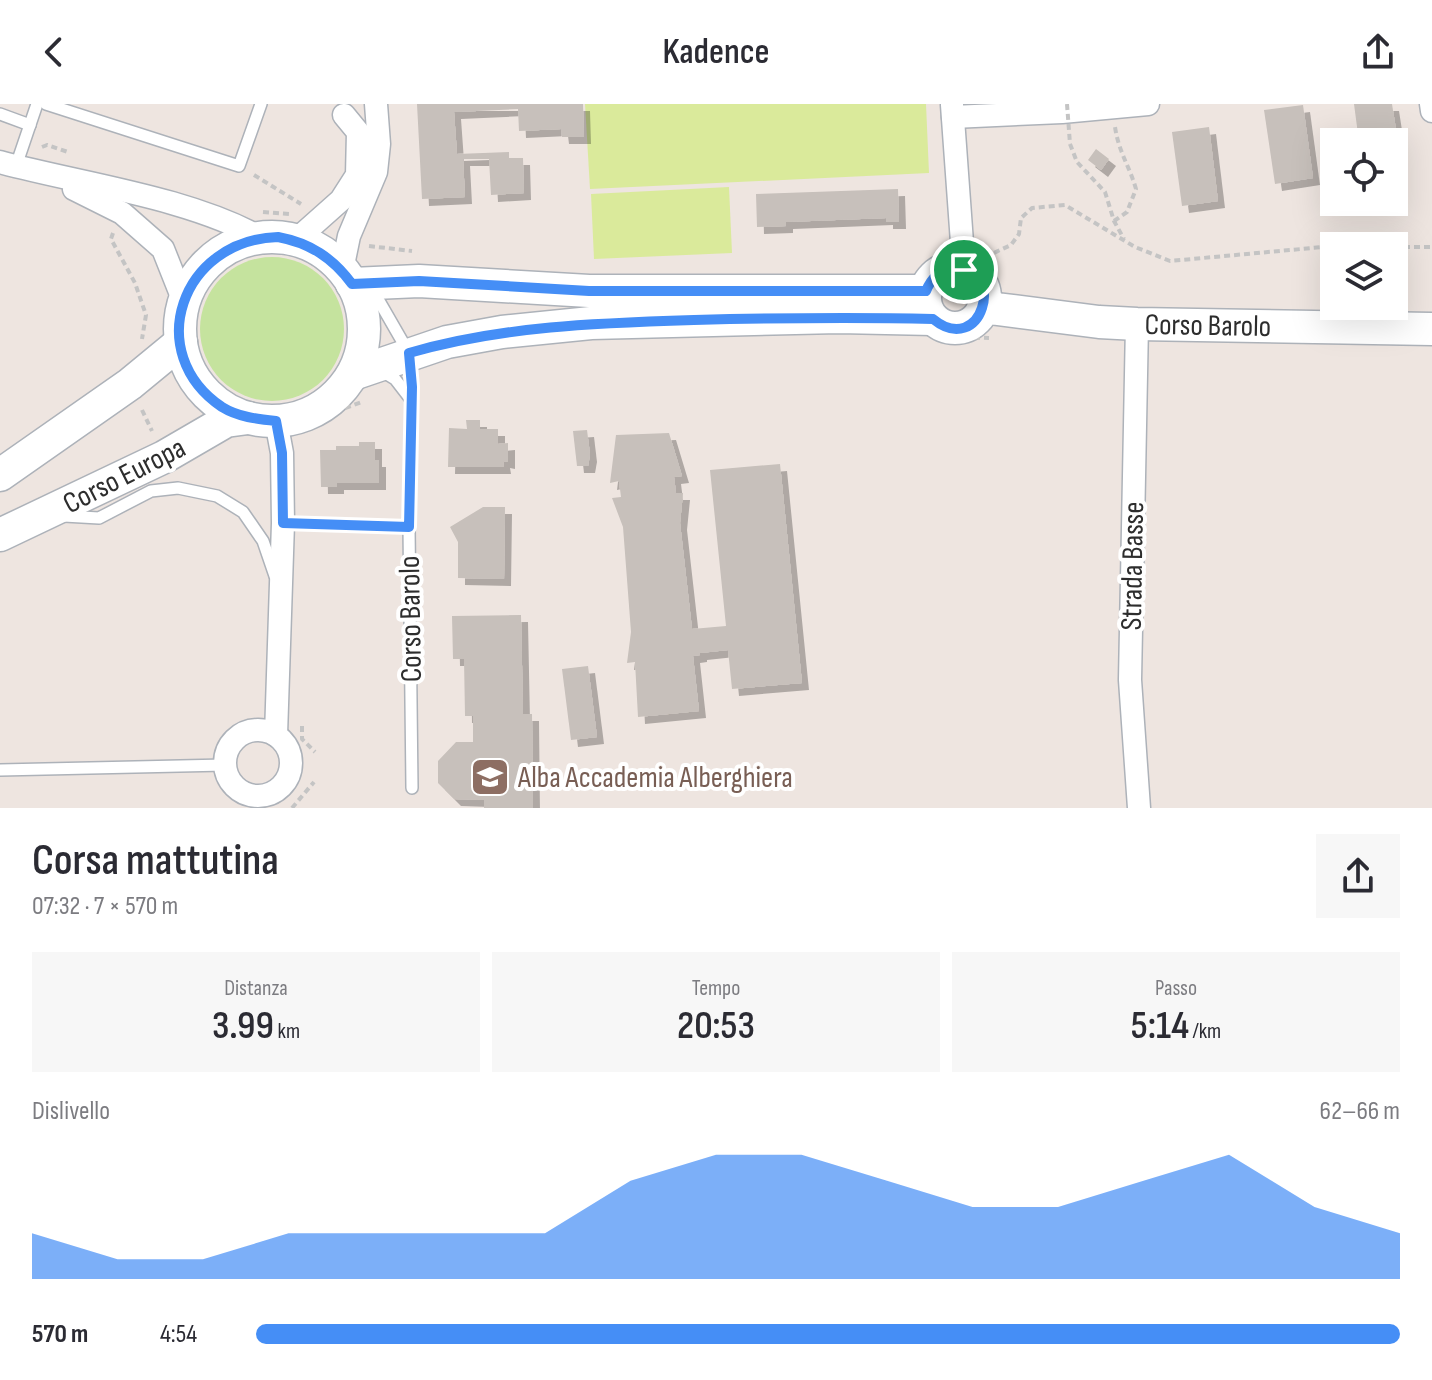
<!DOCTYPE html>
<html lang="it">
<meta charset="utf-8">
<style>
body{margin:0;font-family:"Sofia Sans Condensed",sans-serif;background:#f7f7f7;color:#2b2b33;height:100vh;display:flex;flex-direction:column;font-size:30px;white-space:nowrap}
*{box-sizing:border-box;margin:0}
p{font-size:26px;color:#7c7c81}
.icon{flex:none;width:44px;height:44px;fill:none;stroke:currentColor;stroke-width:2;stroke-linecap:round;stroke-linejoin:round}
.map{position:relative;height:704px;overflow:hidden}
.panel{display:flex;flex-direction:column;background:#fff;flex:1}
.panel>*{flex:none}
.fabs{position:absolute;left:1320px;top:24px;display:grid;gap:16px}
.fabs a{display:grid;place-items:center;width:88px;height:88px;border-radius:0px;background:#fff;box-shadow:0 8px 32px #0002;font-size:40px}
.pin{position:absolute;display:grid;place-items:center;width:68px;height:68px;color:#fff;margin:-34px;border:4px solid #fff;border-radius:50%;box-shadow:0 2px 8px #0007}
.round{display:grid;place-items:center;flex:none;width:84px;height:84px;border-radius:0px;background:#f7f7f7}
.summary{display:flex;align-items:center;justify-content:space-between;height:136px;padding:0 32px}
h1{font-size:44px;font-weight:600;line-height:60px}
.stats{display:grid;grid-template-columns:repeat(3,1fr);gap:12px;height:136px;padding:8px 32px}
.stats div{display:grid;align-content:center;border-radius:0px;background:#f7f7f7;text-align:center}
.stats b{font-size:40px;font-weight:600}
.stats small{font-size:22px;font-weight:400}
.stats p{font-size:22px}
.chart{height:224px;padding:16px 32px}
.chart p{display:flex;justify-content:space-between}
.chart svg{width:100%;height:144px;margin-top:8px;fill:#458ef6;opacity:.7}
ul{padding:0 32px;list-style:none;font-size:26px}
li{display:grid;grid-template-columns:128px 96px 1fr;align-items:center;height:60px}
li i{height:20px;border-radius:10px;background:#458ef6}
header{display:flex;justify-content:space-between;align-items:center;height:104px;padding:0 32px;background:#fff;font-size:36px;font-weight:600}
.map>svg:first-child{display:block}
.green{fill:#c5e39e}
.pitch{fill:#daea9b}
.building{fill:#c7c0bb;filter:url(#shadow)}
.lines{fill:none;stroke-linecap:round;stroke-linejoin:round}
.lane-casing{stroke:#adb2b9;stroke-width:14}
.street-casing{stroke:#adb2b9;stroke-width:25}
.secondary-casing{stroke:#adb2b9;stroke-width:35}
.path{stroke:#c4c4c4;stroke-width:4;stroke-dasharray:6 4;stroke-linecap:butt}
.lane{stroke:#fff;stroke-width:11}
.street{stroke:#fff;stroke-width:22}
.secondary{stroke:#fff;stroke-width:32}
.path-bridge{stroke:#c4c4c4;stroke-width:4;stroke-dasharray:6 4;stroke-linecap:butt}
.route-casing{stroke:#fff;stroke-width:16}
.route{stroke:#458ef6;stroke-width:10}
.labels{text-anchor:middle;stroke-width:8;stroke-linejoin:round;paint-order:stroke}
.street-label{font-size:30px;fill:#2d2d2d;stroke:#fff}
.education-label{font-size:30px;fill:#785e54;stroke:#fff;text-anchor:start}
</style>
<header><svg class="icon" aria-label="back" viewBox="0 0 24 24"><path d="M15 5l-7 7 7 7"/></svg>Kadence<svg class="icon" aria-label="share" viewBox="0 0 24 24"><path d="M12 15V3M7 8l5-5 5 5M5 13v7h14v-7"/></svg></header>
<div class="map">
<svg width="1432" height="704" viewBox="0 0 1432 704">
<defs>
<filter id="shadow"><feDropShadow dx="7" dy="7" stdDeviation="0" flood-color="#0004"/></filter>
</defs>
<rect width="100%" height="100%" fill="#eee5e0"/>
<circle class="green" cx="272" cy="225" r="72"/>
<g class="pitch">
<polygon points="585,0 926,0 929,69 590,85"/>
<polygon points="729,83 732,149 594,155 591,90"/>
</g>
<g class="building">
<polygon points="417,0 583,0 584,33 562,33 561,25 519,27 518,5 454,8 457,50 509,48 509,54 523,54 524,89 491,91 489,55 463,55 465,93 422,95"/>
<polygon points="1354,0 1392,0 1399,45 1394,46 1394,38 1359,38"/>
<polygon points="1303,1 1313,74 1275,80 1264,6"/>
<polygon points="1209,23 1218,97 1182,102 1172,28"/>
<polygon points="1096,45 1109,55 1101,66 1088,56"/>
<polygon points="898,85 899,118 886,118 886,114 786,118 786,122 757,123 756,90"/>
<polygon points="466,316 480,316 480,325 498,325 498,340 508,339 508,358 503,357 504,363 448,363 449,324 467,325"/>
<polygon points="587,326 590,351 588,362 577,362 573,327"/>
<polygon points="669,329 682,372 674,373 676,389 683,389 680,419 692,525 726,522 710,366 780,360 802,579 732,585 728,546 700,549 700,551 693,552 699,607 638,613 635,558 627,559 631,528 623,423 612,394 621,393 619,377 610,379 616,331"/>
<polygon points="359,338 375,338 375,356 379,356 379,379 337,379 337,383 321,383 320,346 336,346 336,342 359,342"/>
<polygon points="483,403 505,403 504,475 458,474 458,438 450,423"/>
<polygon points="521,511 523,610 532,610 533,704 484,704 484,696 454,695 438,679 438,657 456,638 473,638 473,612 465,612 464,555 453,555 452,512"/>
<polygon points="588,562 597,633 571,636 562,565"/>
</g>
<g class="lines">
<g class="lane-casing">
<g id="lane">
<polyline points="46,0 239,62 261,0"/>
<polyline points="0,10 30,21"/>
<polyline points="16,62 37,0"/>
<polyline points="371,183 409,249 412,283 409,423 412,684"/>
<polyline points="382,267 395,275 412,297"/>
<polyline points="64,412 99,414 151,387 178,384 217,392 243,408 263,437 275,472"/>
<polyline points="283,419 409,423"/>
<polyline points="0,666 225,661"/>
</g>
</g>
<g class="street-casing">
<g id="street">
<polyline points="1431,0 1432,7"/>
<polyline points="952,1 964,166"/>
<polyline points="953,13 1062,8 1148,0"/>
<path d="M 0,58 C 82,80 187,93 261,134"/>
<polyline points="74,85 122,109 163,145 184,198"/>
<polyline points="296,136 341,96 357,71 358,28 344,11"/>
<polyline points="342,166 349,132 376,68 379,40 376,0"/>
<polyline points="1137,220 1130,576 1139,704"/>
<polyline points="276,317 282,349 283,419 276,631"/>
<circle cx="258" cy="659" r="33"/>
</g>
</g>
<g class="secondary-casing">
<g id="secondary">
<circle cx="272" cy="225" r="92"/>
<circle cx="955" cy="194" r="30"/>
<polyline points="352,180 419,177 589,187 926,187"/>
<polyline points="985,201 997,205 1099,218 1137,220 1432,225"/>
<polyline points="353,270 447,238 502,228 591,219 839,213 933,215"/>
<polyline points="0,371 130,280 181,238"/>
<polyline points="0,431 164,353 226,317 248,314"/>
</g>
</g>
<g class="path">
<polyline points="1070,40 1077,58 1105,88 1114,117 1124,135"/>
<polyline points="42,43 47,41 68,48"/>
<polyline points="254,71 301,100"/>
<polyline points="263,108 290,110"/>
<path d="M 1114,117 L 1127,108 L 1136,85 C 1129,61 1119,49 1115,23"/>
<polyline points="113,129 111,135 135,179 146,211 142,235"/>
<polyline points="369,142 412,147"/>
<polyline points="1394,143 1432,143"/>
<polyline points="985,153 1011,141 1019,130 1021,114 1032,104 1065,101 1135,143 1170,157 1334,142"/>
<polyline points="954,233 989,234"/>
<polyline points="142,306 152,327"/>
<polyline points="298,321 362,298"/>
<polyline points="302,622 302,635 315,648"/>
<polyline points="292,704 314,678"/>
</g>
<use href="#lane" class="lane"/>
<use href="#street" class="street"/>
<use href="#secondary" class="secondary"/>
<polyline class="path-bridge" points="1067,0 1070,40"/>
</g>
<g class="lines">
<g class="route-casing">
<path id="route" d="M 278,133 C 310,139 333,154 352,180 L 419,177 L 589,187 L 926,187 C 931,175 939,166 953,165 C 1008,162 982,255 933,215 C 853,213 774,214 694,216 C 598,219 502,222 409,249 L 412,283 L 409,423 L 283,419 L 282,349 L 276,317 C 257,315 238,313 222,303 C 142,249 181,136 278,133 Z"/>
</g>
<use href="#route" class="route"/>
</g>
<defs>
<g id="school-square" transform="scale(2)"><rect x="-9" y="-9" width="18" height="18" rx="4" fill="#8d6e63" stroke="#fff"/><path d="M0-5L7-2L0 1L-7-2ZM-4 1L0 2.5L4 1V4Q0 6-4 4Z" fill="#fff"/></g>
</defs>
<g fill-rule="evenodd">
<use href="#school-square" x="490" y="673"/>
</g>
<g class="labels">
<g class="street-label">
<text transform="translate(1208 221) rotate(1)" y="10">Corso Barolo</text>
<text transform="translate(124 371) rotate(-27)" y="10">Corso Europa</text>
<text transform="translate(1132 462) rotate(-89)" y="10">Strada Basse</text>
<text transform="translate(410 515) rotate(-91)" y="10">Corso Barolo</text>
</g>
<g class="education-label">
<text x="518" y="683">Alba Accademia Alberghiera</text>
</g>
</g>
</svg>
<div class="fabs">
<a><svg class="icon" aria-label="locate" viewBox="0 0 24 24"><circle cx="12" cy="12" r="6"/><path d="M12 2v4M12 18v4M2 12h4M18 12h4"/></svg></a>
<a><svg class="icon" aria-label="layers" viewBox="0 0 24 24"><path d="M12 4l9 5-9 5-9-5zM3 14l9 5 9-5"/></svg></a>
</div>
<div class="pin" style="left:964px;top:166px;background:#1e9e55"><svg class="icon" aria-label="arrive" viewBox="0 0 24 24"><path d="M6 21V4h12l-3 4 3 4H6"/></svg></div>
</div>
<section class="panel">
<div class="summary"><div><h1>Corsa mattutina</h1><p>07:32 · 7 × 570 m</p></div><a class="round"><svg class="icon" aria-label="share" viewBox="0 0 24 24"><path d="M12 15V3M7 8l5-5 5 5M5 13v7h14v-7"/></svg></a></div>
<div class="stats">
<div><p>Distanza</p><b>3.99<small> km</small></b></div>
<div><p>Tempo</p><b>20:53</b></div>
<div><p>Passo</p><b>5:14<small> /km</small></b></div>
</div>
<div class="chart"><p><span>Dislivello</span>62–66 m</p>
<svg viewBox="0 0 160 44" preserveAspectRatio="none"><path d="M0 44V30L10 38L20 38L30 30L40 30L50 30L60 30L70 14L80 6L90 6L100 14L110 22L120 22L130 14L140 6L150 22L160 30V44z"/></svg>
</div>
<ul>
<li><b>570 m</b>4:54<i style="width:100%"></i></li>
</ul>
</section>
